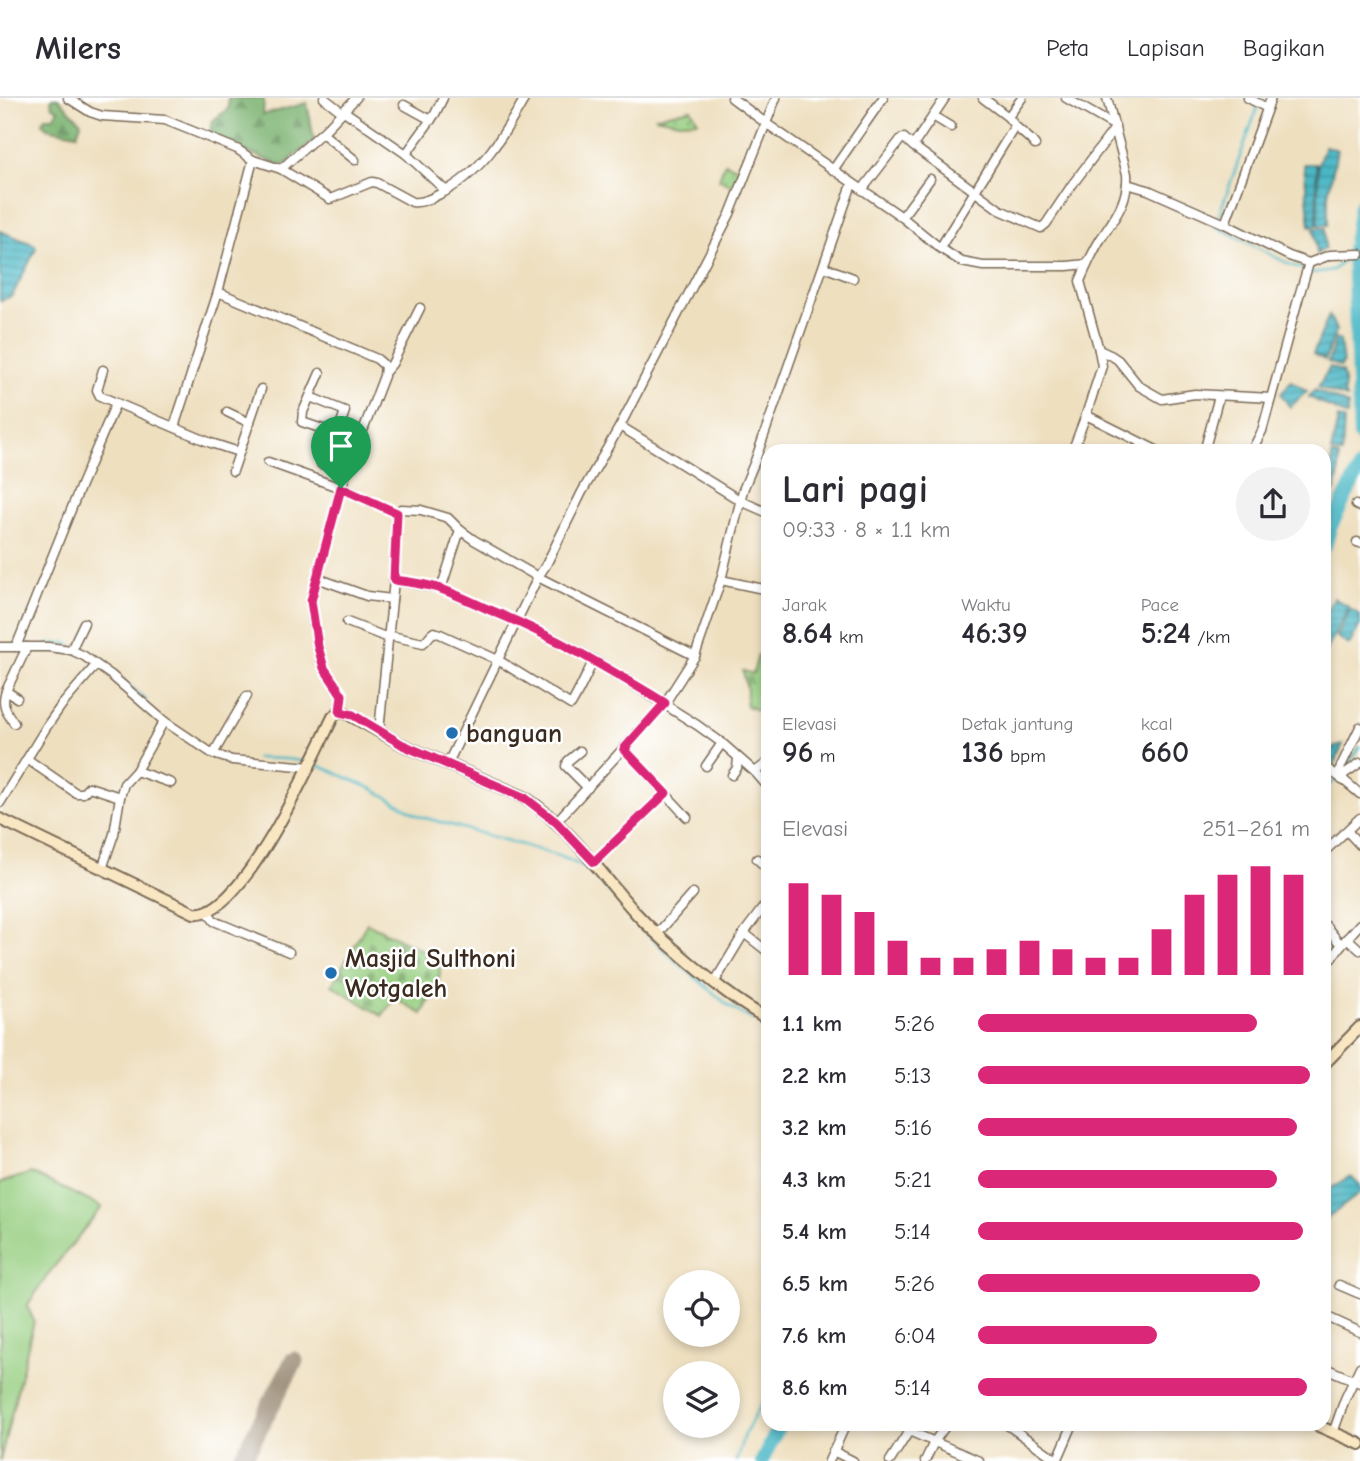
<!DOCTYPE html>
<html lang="id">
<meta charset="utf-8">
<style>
body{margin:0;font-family:"Comic Neue",sans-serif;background:#f2f2f3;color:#2b2b33;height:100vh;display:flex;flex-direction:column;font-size:26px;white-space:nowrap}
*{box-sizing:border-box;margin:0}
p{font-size:23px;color:#7c7c81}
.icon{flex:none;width:38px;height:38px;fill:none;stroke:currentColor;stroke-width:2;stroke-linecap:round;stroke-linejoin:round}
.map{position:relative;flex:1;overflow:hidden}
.details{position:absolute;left:761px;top:346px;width:570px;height:987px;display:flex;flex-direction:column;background:#fff;border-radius:21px;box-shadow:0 4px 10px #0003}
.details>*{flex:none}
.buttons{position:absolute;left:663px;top:1172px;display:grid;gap:14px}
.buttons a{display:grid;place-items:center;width:77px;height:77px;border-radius:50%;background:#fff;box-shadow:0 4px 10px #0003;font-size:35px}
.pin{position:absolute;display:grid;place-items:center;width:60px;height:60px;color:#fff;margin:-72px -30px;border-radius:50% 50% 50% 0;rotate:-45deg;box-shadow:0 0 7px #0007}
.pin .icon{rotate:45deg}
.round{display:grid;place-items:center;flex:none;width:74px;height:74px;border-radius:37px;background:#f2f2f3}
.headline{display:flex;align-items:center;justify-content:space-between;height:119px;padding:0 21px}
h1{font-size:38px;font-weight:700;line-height:52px}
.metrics{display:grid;grid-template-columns:repeat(3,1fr);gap:10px;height:119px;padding:7px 21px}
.metrics div{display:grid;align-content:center}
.metrics b{font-size:30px;font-weight:700}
.metrics small{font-size:19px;font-weight:400}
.metrics p{font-size:19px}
.chart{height:196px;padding:14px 21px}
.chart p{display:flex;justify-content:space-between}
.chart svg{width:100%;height:126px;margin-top:7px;stroke:#db2777;stroke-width:6}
ul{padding:0 21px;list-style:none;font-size:23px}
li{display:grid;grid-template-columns:112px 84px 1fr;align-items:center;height:52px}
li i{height:18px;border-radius:9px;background:#db2777}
header{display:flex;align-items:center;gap:42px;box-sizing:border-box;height:98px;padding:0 35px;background:#fff;border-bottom:2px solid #e1e1e2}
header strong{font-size:33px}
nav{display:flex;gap:38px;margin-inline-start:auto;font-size:24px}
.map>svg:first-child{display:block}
.grass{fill:#98cf82;stroke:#6a7c50;stroke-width:2}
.forest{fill:url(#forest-firs);stroke:#5a6e47;stroke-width:2}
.cemetery{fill:url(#cemetery-stones);stroke:#6a7c50;stroke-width:2}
.park{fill:url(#park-dots);stroke:#6a7c50;stroke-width:2}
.water{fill:url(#water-rules);stroke:#437172;stroke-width:2}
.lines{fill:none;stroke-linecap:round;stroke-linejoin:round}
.stream{stroke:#4bb8c6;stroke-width:2.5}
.river{stroke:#4bb8c6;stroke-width:14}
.taxiway{stroke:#94846e;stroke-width:19}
.street-casing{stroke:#7a6956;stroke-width:11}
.secondary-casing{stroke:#7a6956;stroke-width:14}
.street{stroke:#fff;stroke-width:8}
.secondary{stroke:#f9e7c3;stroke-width:10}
.route-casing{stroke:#fff;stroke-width:14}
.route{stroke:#db2777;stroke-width:9}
.poi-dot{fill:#1f6fb2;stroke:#fff;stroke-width:2.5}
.labels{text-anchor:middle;stroke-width:5;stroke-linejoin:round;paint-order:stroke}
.poi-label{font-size:26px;font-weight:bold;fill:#3b2a1e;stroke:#fff;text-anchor:start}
</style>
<header>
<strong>Milers</strong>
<nav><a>Peta</a><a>Lapisan</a><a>Bagikan</a></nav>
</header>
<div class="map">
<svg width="1360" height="1363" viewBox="0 0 1360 1363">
<defs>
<pattern id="forest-firs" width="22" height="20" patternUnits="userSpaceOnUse" patternTransform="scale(1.75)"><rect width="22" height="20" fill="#7ab270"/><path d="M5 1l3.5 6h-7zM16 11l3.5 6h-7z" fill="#65915b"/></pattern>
<pattern id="cemetery-stones" width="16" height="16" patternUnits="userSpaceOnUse" patternTransform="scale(1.75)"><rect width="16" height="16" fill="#98cf82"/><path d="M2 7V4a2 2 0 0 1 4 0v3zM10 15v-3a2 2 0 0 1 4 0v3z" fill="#7da86a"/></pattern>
<pattern id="park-dots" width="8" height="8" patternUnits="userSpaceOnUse" patternTransform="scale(1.75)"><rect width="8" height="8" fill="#98cf82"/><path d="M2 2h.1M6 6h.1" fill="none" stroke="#7da86a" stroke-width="1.8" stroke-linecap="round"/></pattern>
<pattern id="water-rules" width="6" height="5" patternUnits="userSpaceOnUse" patternTransform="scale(1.75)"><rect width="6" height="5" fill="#4bb8c6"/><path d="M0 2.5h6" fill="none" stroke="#4096a0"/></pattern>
</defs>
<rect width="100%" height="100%" fill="#fff"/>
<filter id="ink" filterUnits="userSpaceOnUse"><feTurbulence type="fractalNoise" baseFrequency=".0143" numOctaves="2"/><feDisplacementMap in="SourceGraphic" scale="14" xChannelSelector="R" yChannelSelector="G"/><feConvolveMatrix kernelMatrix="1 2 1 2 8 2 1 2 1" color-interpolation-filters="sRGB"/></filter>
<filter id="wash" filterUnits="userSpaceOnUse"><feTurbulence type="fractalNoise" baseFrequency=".00686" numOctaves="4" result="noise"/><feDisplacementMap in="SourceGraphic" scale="28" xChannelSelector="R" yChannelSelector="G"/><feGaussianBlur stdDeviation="1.57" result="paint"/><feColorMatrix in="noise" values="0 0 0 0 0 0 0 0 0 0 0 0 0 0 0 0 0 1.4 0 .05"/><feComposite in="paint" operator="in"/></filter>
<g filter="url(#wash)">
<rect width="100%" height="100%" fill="#eedfbf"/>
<polygon class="grass" points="31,1075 102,1109 49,1175 27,1208 34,1223 0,1363 0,1085"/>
<g class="forest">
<path d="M 52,0 L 59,0 C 65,10 75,15 81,25 L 77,36 L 47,30 L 42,25 L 45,19 L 54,19 L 58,12 L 52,8 L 51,3 Z"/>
<polygon points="228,0 264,0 263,17 307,5 314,42 283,68 211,40 211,24 228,11"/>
</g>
<g class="cemetery">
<polygon points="758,557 768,560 768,616 746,608 747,593 743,573 753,576"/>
<path d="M 367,825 L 436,859 C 448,876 430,900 422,916 L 395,900 L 382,918 L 332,887 Z"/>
</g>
<g class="park">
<polygon points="691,11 698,23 679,24 655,19"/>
<polygon points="725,65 745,74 740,86 730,87 719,81"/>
</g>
<g class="water">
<polygon points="1325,48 1337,52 1328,96 1328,127 1318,127 1318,66"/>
<polygon points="1304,66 1316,66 1317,127 1310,128"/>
<polygon points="1314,130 1325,130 1325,150 1317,156"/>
<polygon points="0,133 35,147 36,151 12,198 0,203"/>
<polygon points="1329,217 1336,232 1325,262 1313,256"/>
<polygon points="1336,240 1340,243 1343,265 1341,269 1328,264"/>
<polygon points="1330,269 1342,274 1345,286 1344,294 1346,300 1318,289"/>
<polygon points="1291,283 1307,293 1290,309 1281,296"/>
<polygon points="1315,292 1348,307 1347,318 1309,299"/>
<polygon points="1338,320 1344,322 1342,356 1331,354"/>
<polygon points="1332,357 1339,359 1339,375 1335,393 1331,393"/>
<polygon points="1334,500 1349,509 1325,555 1325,515"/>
<polygon points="1350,511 1360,517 1360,527 1349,547 1337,539"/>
<polygon points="1343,646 1333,670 1325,663 1325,653"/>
<polygon points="1351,1078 1360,1087 1360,1095 1325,1122 1325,1094"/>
</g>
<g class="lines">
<g class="stream">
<polyline points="1261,0 1215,128 1291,167 1313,175 1333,172 1346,159"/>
<polyline points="1350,154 1360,143"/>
<polyline points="48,546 65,545 72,548"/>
<polyline points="121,581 146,602"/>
<polyline points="256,660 286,661 309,664"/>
<polyline points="315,666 373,691 419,718 526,748 564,760 586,770 611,795 635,824 676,863 729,908 752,922"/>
<polyline points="1345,672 1360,649"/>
<polyline points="1325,690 1339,680"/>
<polyline points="736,1363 744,1337 768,1293"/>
</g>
<g class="river">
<polyline points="1360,108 1353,151 1360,338"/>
<polyline points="1325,448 1330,430 1360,370"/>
<polyline points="762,1363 780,1326"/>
</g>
<polyline class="taxiway" points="241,1363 294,1263"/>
</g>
</g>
<g filter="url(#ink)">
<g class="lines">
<g class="street-casing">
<g id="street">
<path d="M 68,0 L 90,14 L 102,18 L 165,22 L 237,51 L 253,62 L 281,71 L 330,101 L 372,84 L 377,85 L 412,104 C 422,105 430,101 438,97 C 481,76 502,40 525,0"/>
<polyline points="324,0 342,14"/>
<polyline points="732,0 767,26 902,119 940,150 962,164 983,168 1067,168 1087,166"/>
<polyline points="983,0 1008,19 1015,28 1031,42 1035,47"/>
<polyline points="1066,0 1115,28"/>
<polyline points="1248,0 1267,10"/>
<polyline points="404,7 431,22"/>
<polyline points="344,13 406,56 446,93"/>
<polyline points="933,18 951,29"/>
<polyline points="1008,19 1022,0"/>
<polyline points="322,35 355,62"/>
<polyline points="913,48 1000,112 1041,130 1046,126 1072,87 1115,30"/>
<polyline points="406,56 435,16 443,0"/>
<polyline points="281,71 325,32 356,0"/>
<polyline points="833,72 883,0"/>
<polyline points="1127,86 1148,92 1225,126 1289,158 1309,165 1330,157 1360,156"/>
<polyline points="862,92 901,41 904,40 913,48 945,0"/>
<polyline points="902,119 930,81"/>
<polyline points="1225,126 1271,0"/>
<polyline points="940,150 1015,28"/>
<polyline points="824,169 853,180"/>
<polyline points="218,194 377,261 385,268 384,278 341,390 311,503 313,522 321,561 324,570 342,597 340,614"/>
<polyline points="1099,252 1112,258 1118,262 1139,288 1162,301 1195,296 1271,300"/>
<polyline points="103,272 97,292 100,298 211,345 239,354"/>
<polyline points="386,273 392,266 420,210"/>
<polyline points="320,275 303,314 302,324 358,343"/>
<polyline points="310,299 345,313 337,337"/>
<polyline points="227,314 250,325"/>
<polyline points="1086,317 1160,354"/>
<polyline points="620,328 741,403 768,415"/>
<polyline points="174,329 218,194 253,62"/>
<path d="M 1072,354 L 1086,317 L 1102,268 L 1099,252 L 1080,183 C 1086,169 1092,155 1100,142 C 1114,121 1129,103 1127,76 L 1107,0"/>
<polyline points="1204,354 1219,298"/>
<polyline points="1251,354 1262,333 1299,198 1309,165"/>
<polyline points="268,364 341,390 397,415 394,482 379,633"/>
<polyline points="321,366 333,335"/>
<polyline points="233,373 261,291"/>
<polyline points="1356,407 1360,409"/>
<polyline points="397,415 401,411 421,412 448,420 460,432 474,442 538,479 695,558"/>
<polyline points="1357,444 1360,445"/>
<polyline points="317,480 367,498 392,501"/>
<polyline points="394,482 441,491 551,539 594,562 697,627 722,645 755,674 768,689"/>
<polyline points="721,482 768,492"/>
<polyline points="441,491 460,432"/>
<polyline points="347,524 388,540"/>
<path d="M 387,537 L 423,545 C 428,542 429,537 434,534 L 440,536 L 498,562 L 571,607 C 580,592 586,577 594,562"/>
<polyline points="0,549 48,549 71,552 84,558 111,577 164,623 213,656 232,662 310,669"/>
<polyline points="16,549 81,387 116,305"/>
<polyline points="71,552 84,525"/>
<path d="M 6,593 C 1,607 6,614 14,625"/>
<polyline points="17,600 6,593 27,549"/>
<polyline points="624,651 687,719"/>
<polyline points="580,653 568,663 566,668 588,690"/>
<polyline points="213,656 247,598"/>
<polyline points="27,661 76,695 83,695 89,689 120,699"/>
<polyline points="448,665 538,479 546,467 582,394 620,328 730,116 776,0"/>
<polyline points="706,668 722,645"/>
<path d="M 1325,670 C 1338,676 1348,686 1360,696"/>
<polyline points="136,673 171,685"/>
<polyline points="755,674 768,664"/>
<polyline points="1339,676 1341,668 1360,629"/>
<polyline points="732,677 737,670 738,660"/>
<polyline points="1342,682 1344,676 1360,665"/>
<polyline points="0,705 47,628 61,608 96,567"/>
<polyline points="556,724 665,605 695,558 721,482 743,392 755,363 852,86"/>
<polyline points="1347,733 1360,747"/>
<polyline points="1325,753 1360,720"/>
<polyline points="757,761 768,771"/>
<polyline points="594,764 666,695"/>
<polyline points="102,771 114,736 120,699 124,686 136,673 164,623"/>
<polyline points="208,814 214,823 289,854"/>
<polyline points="1325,827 1341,847 1360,826"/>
<polyline points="744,835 768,854"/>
<polyline points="657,836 693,795"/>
<polyline points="1347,840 1360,852"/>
<polyline points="1331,861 1341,847"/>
<polyline points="714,885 744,835 768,803"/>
<polyline points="1339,1187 1360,1196"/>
<polyline points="1325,1218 1360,1234"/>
<polyline points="1325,1270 1360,1285"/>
<polyline points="900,1326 909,1333 979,1363"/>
<polyline points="1006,1326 1057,1362"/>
<polyline points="1333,1335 1345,1301 1360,1269"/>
<polyline points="833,1353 853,1363"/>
<polyline points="829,1363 846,1326"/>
<polyline points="890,1363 909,1333"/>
<polyline points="925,1363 934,1344 947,1326"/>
<polyline points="1057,1363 1073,1326"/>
</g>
</g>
<g class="secondary-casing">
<g id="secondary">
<path d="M 0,721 L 194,815 C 242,822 314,657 333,619 L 337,615 L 344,614 L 403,647 L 524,699 C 569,728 600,775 635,814 C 649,830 666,844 682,858 C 710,882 737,904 768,921"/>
<polyline points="1325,965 1360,929"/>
<polyline points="1314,1326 1360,1346"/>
</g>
</g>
<use href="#street" class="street"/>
<use href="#secondary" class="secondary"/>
</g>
</g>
<g class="lines" filter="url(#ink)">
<g class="route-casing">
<path id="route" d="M 341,390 L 397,415 L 394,482 C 410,484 426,486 441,491 C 458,497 474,505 490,512 C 554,538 607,570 665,605 L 624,651 L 666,695 L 594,764 L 556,724 L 525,700 L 403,647 L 353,617 L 340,614 L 342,597 L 324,570 L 318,549 L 311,503 Z"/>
</g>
<use href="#route" class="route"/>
</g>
<g class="poi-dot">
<circle cx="452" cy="635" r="7"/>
<circle cx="331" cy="875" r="7"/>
</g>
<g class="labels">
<g class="poi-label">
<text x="466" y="644">banguan</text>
<text x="345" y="869">Masjid Sulthoni<tspan x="345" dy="30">Wotgaleh</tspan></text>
</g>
</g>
</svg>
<div class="buttons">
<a><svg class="icon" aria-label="locate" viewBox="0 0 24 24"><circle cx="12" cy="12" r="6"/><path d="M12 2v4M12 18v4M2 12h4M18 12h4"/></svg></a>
<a><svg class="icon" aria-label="layers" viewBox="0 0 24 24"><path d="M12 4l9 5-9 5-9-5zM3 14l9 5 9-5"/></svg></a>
</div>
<div class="pin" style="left:341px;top:390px;background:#1e9e55"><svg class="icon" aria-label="arrive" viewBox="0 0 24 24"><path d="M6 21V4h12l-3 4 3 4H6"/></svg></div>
<section class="details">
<div class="headline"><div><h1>Lari pagi</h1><p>09:33 · 8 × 1.1 km</p></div><a class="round"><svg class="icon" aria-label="share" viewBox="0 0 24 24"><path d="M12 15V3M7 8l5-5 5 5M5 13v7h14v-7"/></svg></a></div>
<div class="metrics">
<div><p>Jarak</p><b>8.64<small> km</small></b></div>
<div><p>Waktu</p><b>46:39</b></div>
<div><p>Pace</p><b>5:24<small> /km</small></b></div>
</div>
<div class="metrics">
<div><p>Elevasi</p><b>96<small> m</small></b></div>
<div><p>Detak jantung</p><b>136<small> bpm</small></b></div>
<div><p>kcal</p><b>660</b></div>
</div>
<div class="chart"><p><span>Elevasi</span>251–261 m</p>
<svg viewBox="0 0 160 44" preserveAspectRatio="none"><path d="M5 44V12M15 44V16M25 44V22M35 44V32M45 44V38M55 44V38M65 44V35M75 44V32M85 44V35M95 44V38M105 44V38M115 44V28M125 44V16M135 44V9M145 44V6M155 44V9"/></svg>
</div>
<ul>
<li><b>1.1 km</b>5:26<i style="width:84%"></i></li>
<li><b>2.2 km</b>5:13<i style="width:100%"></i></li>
<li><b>3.2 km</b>5:16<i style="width:96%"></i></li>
<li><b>4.3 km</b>5:21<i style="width:90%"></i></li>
<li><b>5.4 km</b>5:14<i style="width:98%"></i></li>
<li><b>6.5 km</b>5:26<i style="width:85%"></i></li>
<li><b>7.6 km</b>6:04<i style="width:54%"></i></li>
<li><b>8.6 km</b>5:14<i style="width:99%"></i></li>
</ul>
</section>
</div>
